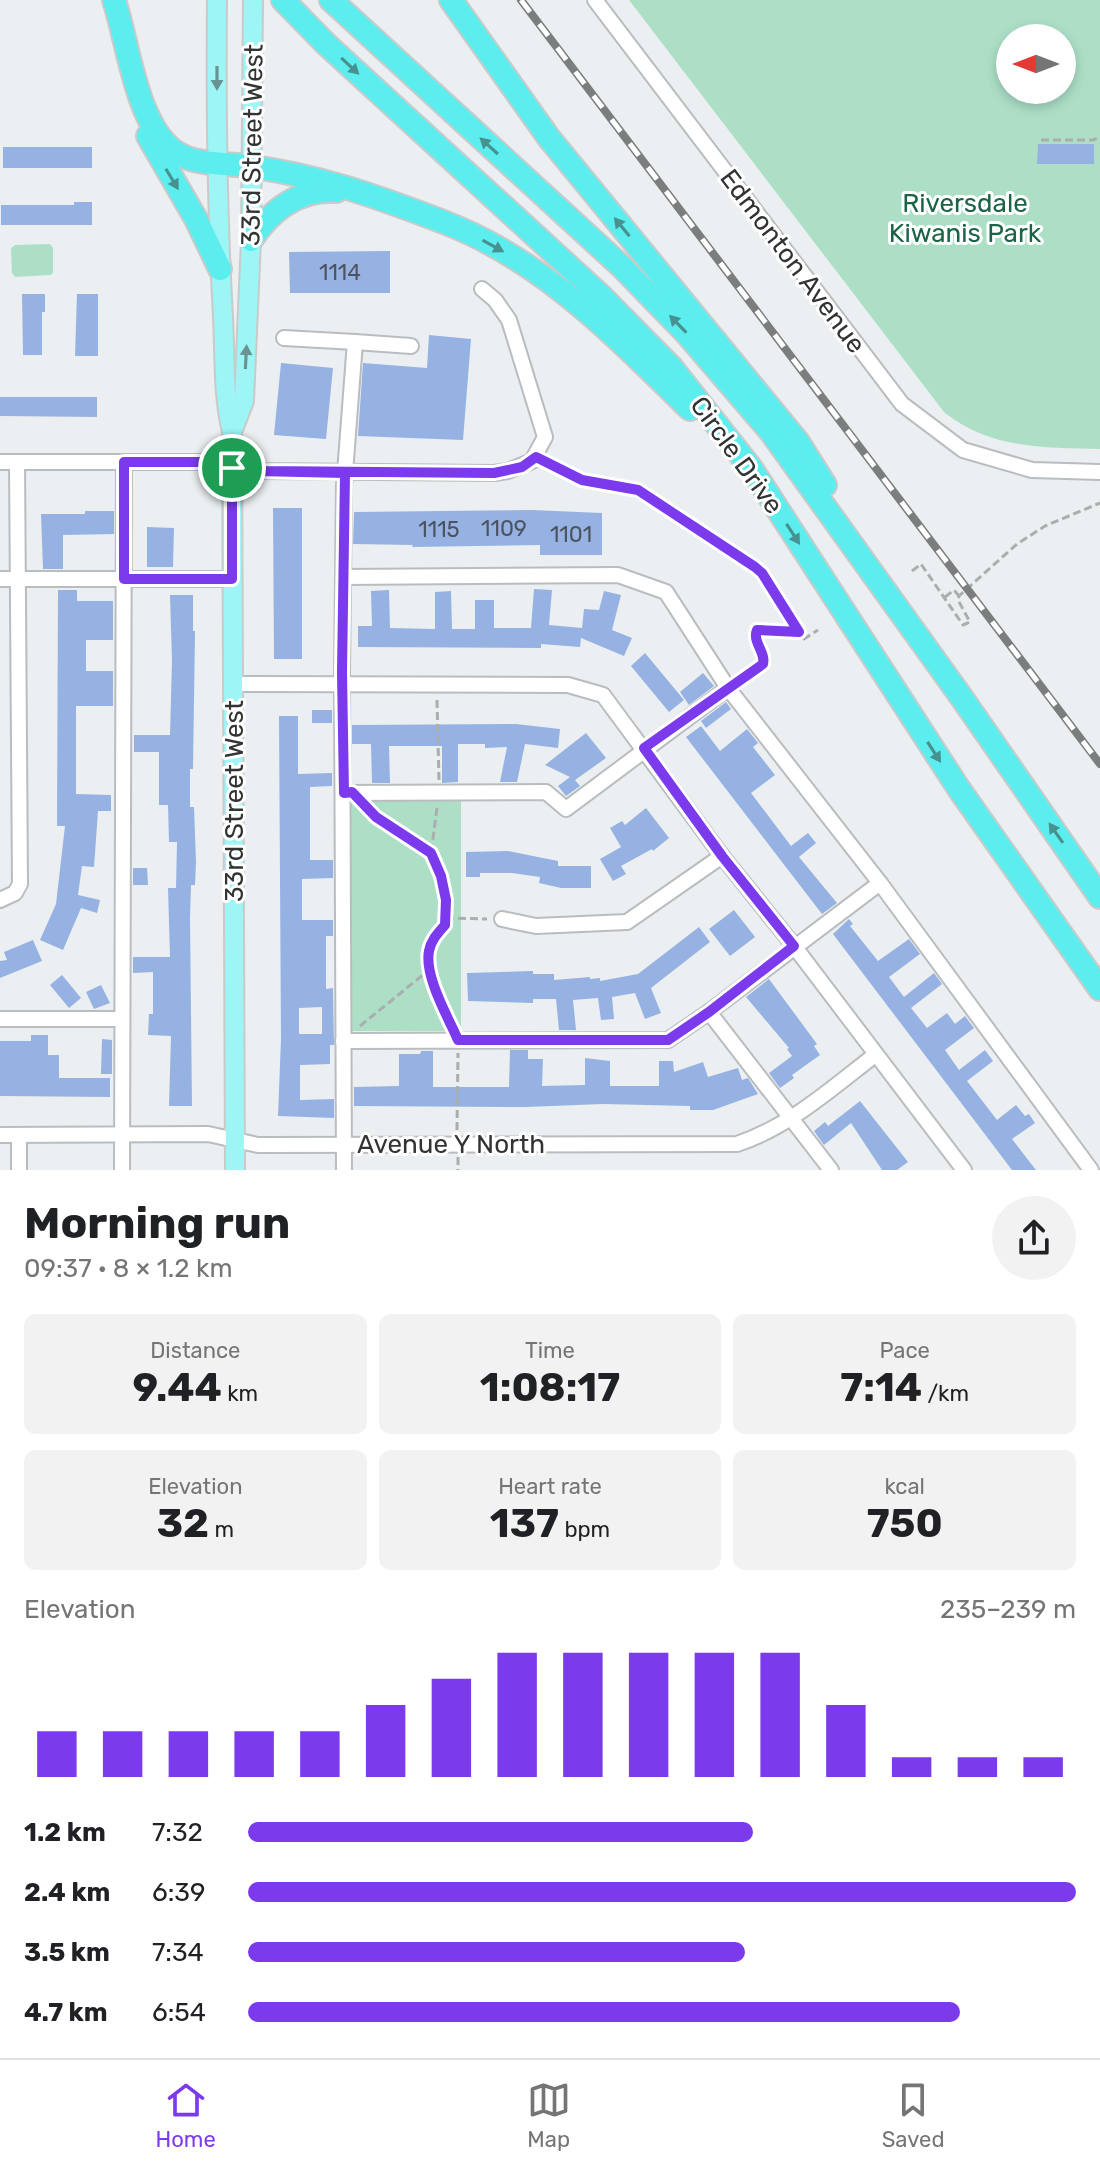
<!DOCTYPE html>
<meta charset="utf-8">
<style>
body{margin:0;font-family:Rubik,sans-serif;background:#f2f2f2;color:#202124;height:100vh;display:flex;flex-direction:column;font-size:30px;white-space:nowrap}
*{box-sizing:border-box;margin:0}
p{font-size:26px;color:#757577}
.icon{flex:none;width:44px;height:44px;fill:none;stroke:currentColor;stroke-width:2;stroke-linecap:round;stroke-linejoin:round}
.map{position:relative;height:1170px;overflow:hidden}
.sheet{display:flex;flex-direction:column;background:#fff;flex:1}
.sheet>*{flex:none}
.needle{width:52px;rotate:270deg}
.tools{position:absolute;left:996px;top:24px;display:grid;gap:16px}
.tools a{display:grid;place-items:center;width:80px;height:80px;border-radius:50%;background:#fff;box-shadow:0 4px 12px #0003;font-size:40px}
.pin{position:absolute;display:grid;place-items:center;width:68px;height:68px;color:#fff;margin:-34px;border:4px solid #fff;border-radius:50%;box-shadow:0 2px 8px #0007}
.round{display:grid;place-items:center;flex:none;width:84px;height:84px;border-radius:42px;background:#f2f2f2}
.overview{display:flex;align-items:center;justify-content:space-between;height:136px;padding:0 24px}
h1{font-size:44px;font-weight:700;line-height:60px}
.figures{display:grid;grid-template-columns:repeat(3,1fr);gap:12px;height:136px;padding:8px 24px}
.figures div{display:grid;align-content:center;border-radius:12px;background:#f2f2f2;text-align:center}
.figures b{font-size:40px;font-weight:700}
.figures small{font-size:22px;font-weight:400}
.figures p{font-size:22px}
.chart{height:224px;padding:16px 24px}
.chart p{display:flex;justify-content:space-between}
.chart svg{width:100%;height:144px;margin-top:8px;stroke:#7c3aed;stroke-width:6}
ul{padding:0 24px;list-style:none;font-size:26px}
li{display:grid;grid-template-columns:128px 96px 1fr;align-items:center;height:60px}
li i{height:20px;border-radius:10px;background:#7c3aed}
.dock{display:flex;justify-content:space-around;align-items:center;height:112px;border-top:2px solid #e0e0e0;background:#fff;font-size:22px;color:#757577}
.dock a{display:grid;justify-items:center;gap:4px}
.dock .current{color:#7c3aed}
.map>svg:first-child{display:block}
.green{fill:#addfc7;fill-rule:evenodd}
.building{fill:#96b2e2;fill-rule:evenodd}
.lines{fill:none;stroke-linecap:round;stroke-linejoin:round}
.minor-casing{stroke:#b9bdbf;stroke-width:18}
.major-casing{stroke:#cacaca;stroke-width:22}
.highway-casing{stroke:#cacaca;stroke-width:26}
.path{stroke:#abaeaf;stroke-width:3;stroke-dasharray:8 4;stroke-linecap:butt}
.minor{stroke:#fff;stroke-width:14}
.major{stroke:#9df5f5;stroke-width:18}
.highway{stroke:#5ceeee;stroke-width:22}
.rail-casing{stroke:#7b7e7f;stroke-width:8}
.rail{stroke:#fff;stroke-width:5;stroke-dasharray:15;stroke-linecap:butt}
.oneway{fill:#479191}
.oneway2{fill:#689494}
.route-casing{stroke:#fff;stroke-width:16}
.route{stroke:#7c3aed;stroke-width:10}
.labels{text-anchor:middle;stroke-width:6;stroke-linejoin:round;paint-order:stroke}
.number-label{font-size:22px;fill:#4b5460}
.street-label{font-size:26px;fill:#323434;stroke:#fff}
.park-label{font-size:26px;fill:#1c6448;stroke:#fff}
</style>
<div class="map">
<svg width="1100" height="1170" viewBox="0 0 1100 1170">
<rect width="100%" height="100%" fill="#ebeff1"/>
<g class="green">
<path d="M 629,0 L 1100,0 L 1100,449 C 1044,448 990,449 944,412 ZM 1010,38 L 1062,38 L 1062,90 L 1010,90 Z"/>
<polygon points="50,244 53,248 53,273 50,275 15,277 12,273 11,248 15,245"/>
<polygon points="350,794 461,794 461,1031 351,1031"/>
</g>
<g class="building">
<polygon points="1038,144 1094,144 1094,164 1037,164"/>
<rect x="3" y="147" width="89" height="21"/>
<polygon points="74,202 92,202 92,225 1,225 1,205 74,205"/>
<polygon points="390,251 390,293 290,293 289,252"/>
<polygon points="22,294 45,294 45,312 42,312 42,355 23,355"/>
<polygon points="77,294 98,294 98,356 75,356"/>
<polygon points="429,335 471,339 463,440 358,436 363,363 427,368"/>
<polygon points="281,363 333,368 326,439 274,435"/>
<polygon points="0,397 97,397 97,417 0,416"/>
<polygon points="273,508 302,508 302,659 274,659"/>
<polygon points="532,510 602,513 602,555 540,555 540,545 412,547 413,545 353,544 354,512"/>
<polygon points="85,511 114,511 114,534 63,535 63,569 43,569 41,514 85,514"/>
<polygon points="147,527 174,528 173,567 147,567"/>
<polygon points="534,589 552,590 549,625 582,628 584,609 599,610 604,591 621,595 612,630 632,638 624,656 581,638 580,647 541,644 541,648 358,647 358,626 372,626 371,591 389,590 390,628 435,629 435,592 451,591 452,629 475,629 475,600 494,600 494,628 531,628"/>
<polygon points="58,590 77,590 77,601 113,601 113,640 86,640 86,671 113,671 113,706 76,706 76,794 111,795 111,811 98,811 94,867 82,866 78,895 100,900 97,913 81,908 63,950 40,940 56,904 65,826 57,826"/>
<polygon points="170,595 193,595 193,631 195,631 193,769 190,769 190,807 194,807 196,862 195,885 191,885 190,918 192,1106 169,1106 171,1036 148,1035 149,1014 153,1014 153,972 133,973 133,957 170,957 168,888 176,888 177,842 169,842 168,805 159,805 159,752 134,752 134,735 170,735 172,661"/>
<polygon points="645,653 684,700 669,712 631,666"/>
<polygon points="703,673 714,686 689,705 680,692"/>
<polygon points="726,702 731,709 706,728 701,721"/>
<rect x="312" y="710" width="20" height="13"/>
<path d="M 279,716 L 298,716 L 298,774 L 332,773 L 332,786 L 310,787 L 310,860 L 333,860 L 333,878 L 302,879 L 302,920 L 333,920 L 333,936 L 326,936 L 326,989 L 333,988 L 334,1045 L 330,1045 L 330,1064 L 300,1065 L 300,1100 L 334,1099 L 334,1118 L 278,1116 L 281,1039 ZM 322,1007 L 322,1034 L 299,1034 L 299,1008 Z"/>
<polygon points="516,724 560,729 558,748 525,744 517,782 500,782 507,747 485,748 485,744 458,744 458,782 442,783 442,746 389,746 390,783 372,783 371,744 352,744 352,725"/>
<polygon points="701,726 720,751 747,729 758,743 753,747 775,775 751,793 791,846 808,833 816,843 799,857 837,903 822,914 686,737"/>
<polygon points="586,733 606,758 575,780 580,786 566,796 558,786 570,777 545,765"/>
<polygon points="646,808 669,838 653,851 652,849 621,866 626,874 613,881 600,859 621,847 610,828 622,821 625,825"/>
<polygon points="508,851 558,861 558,866 591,866 591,888 561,888 539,883 540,877 512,873 480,873 480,877 466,877 466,852"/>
<polygon points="133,868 147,868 148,885 133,885"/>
<polygon points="734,910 755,937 730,956 709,929"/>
<polygon points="849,919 853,924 850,926 878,961 909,939 920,954 889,977 904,997 934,973 942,984 911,1008 927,1028 947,1013 955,1024 965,1016 974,1028 945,1050 959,1070 985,1050 993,1061 967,1081 997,1120 1016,1105 1025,1116 1029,1114 1035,1123 1012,1139 1036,1170 1012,1170 833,934"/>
<polygon points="699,927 710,942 651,988 661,1013 645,1019 635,993 612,997 614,1019 601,1020 598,998 573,1000 576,1030 559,1030 556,999 533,999 533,1003 468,1001 467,973 533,971 533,974 554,974 554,980 590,977 590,979 600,978 600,981 638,974"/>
<polygon points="33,940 42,961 0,978 0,961 7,960 4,952"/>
<polygon points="62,975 81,998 69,1008 50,985"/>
<polygon points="769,979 817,1044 814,1046 820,1055 792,1075 794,1078 780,1088 769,1073 792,1056 787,1049 789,1048 746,997"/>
<polygon points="101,985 110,1003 94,1009 86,992"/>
<polygon points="31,1035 48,1035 48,1055 59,1055 59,1078 110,1078 110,1097 0,1096 0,1041 31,1041"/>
<polygon points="102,1039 112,1040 112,1074 101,1074"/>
<polygon points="510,1050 528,1050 528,1059 543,1059 542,1086 585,1085 585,1058 610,1061 610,1086 659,1086 659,1061 673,1061 674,1072 703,1062 708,1077 738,1068 742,1080 748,1078 758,1094 713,1110 690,1110 690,1106 603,1104 525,1107 354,1106 354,1087 399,1086 399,1054 420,1054 421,1051 433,1051 433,1087 509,1087"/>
<polygon points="860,1101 908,1162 897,1170 882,1170 851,1123 824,1145 814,1131 825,1122 828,1126"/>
</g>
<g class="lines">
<g class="minor-casing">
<g id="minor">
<polyline points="595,0 902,404 963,450 1032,470 1100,472"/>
<polyline points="284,338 355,342 344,486 342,672 344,1170"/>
<polyline points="355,342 411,346"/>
<polyline points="0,462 208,462 261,471 494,473 508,471 532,461 545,437 509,320 495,300 482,289"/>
<polyline points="343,577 618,575 666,592 728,688 880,883 1091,1170"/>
<polyline points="0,579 232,579"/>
<polyline points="234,684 568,685 603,695 722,856 794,946 964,1170"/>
<polyline points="344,793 546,792 566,809 728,688"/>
<polyline points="0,900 15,893 20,884 17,462"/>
<polyline points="502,919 536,926 627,922 722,856"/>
<polyline points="709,1012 831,1170"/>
<polyline points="0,1019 121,1019"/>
<polyline points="343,1041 668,1040 709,1012 880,883"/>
<path d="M 0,1135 L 208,1134 L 258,1145 L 737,1144 C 789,1127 832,1088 875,1055"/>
<polyline points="19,1135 19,1170"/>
<polyline points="122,1170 124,462"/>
</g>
</g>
<g class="major-casing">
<g id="major">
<path d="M 217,0 C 216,106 217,211 223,317 C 225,357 223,394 232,432 L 235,1170"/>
<polyline points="232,432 244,401 251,240 253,0"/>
</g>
</g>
<g class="highway-casing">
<g id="highway">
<path d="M 114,0 C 128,43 135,114 168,146 C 186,164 213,163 237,165 C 309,172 379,197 446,223 C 544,261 616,337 690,409"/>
<polyline points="283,0 326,44 600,295 672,368 751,468 959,789 1100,989"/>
<polyline points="331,0 622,267 687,334 771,432 962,698 1100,897"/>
<polyline points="451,0 549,138 798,442 825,485"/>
<polyline points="148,136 196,219 220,269"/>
<path d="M 251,240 C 271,210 299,189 336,191"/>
</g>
</g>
<g class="path">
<polyline points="1041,140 1093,140 1100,137"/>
<polyline points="546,462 582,480 638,490 755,567 762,573 804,639 818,630"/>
<polyline points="912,571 921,564 963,625 970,622 958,600 959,596 1017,544 1045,526 1100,503"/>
<polyline points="945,597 954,590 959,596"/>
<polyline points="741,679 764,661 755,637 757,630 798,631"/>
<polyline points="437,700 439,781"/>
<polyline points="365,806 376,817 431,853"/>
<path d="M 437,808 L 431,853 L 441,876 L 446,900 L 445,925 C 413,959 437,990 452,1027"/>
<polyline points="446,918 487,919"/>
<polyline points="360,1026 429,970"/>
<polyline points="457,1130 458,1053"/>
<polyline points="458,1157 458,1170"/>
</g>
<use href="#minor" class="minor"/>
<use href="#major" class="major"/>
<use href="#highway" class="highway"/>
<g class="rail-casing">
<polyline id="rail" points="521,0 1100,764"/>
</g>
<use href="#rail" class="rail"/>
</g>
<defs><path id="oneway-solid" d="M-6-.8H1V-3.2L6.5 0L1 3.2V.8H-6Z" transform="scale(2)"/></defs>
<g class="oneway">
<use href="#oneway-solid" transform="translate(350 66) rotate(43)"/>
<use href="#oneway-solid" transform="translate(489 146) rotate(-138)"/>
<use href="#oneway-solid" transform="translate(172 179) rotate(59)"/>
<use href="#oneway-solid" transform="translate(622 227) rotate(-129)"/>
<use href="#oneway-solid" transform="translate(493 246) rotate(29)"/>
<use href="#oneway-solid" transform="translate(678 324) rotate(-134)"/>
<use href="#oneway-solid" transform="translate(793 534) rotate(57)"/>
<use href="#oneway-solid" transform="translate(934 752) rotate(57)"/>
<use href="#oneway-solid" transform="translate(1056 833) rotate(-125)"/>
</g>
<g class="oneway2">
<use href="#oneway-solid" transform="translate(217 78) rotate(90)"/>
<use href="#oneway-solid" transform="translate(246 357) rotate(-87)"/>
</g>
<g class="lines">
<g class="route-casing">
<path id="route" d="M 232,468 L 232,579 L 124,579 L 124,462 L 208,462 L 257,471 L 345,473 L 342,672 L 344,793 L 352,792 L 376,817 L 431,853 L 441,876 L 446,900 L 445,925 C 438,933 431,940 429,951 C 424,976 448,1017 458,1040 L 668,1040 L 709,1012 L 794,946 L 722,856 L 644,748 L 763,664 C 766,652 752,642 757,630 L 799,632 L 762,573 L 755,567 L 638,490 L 582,480 L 536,457 L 522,467 L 494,473 L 261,471 L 232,468"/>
</g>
<use href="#route" class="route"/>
</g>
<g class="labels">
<g class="number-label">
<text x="340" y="280">1114</text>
<text x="504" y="536">1109</text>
<text x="439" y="537">1115</text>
<text x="571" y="542">1101</text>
</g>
<g class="street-label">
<text transform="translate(252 145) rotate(-89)" y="9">33rd Street West</text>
<text transform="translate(793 261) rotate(53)" y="9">Edmonton Avenue</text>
<text transform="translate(737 455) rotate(54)" y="9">Circle Drive</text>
<text transform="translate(234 801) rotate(-90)" y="9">33rd Street West</text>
<text x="451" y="1153">Avenue Y North</text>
</g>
<g class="park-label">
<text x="965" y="212">Riversdale<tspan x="965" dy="30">Kiwanis Park</tspan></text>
</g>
</g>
</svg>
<div class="tools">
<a><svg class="needle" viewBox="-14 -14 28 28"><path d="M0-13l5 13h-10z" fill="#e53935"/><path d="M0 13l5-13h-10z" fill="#757577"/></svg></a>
</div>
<div class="pin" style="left:232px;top:468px;background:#1e9e55"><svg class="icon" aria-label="arrive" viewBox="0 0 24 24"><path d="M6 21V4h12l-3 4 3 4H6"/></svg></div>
</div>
<section class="sheet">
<div class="overview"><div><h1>Morning run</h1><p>09:37 · 8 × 1.2 km</p></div><a class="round"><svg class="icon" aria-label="share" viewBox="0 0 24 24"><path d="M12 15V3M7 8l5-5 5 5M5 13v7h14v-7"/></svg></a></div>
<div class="figures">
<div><p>Distance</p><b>9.44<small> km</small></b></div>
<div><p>Time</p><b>1:08:17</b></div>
<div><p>Pace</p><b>7:14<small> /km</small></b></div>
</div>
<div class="figures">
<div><p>Elevation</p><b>32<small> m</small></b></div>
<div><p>Heart rate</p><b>137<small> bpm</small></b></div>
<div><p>kcal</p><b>750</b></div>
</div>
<div class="chart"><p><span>Elevation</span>235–239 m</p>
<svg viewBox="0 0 160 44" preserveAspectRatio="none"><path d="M5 44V30M15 44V30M25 44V30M35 44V30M45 44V30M55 44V22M65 44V14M75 44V6M85 44V6M95 44V6M105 44V6M115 44V6M125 44V22M135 44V38M145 44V38M155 44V38"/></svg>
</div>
<ul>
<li><b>1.2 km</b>7:32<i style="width:61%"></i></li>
<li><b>2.4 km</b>6:39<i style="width:100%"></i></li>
<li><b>3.5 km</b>7:34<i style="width:60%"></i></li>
<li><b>4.7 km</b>6:54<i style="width:86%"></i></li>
</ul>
</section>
<nav class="dock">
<a class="current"><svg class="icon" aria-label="home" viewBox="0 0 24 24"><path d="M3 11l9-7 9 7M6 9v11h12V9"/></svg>Home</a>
<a><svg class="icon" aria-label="map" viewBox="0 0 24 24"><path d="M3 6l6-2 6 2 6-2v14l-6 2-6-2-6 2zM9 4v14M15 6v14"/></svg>Map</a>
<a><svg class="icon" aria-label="saved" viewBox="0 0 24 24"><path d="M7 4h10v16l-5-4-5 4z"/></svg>Saved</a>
</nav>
